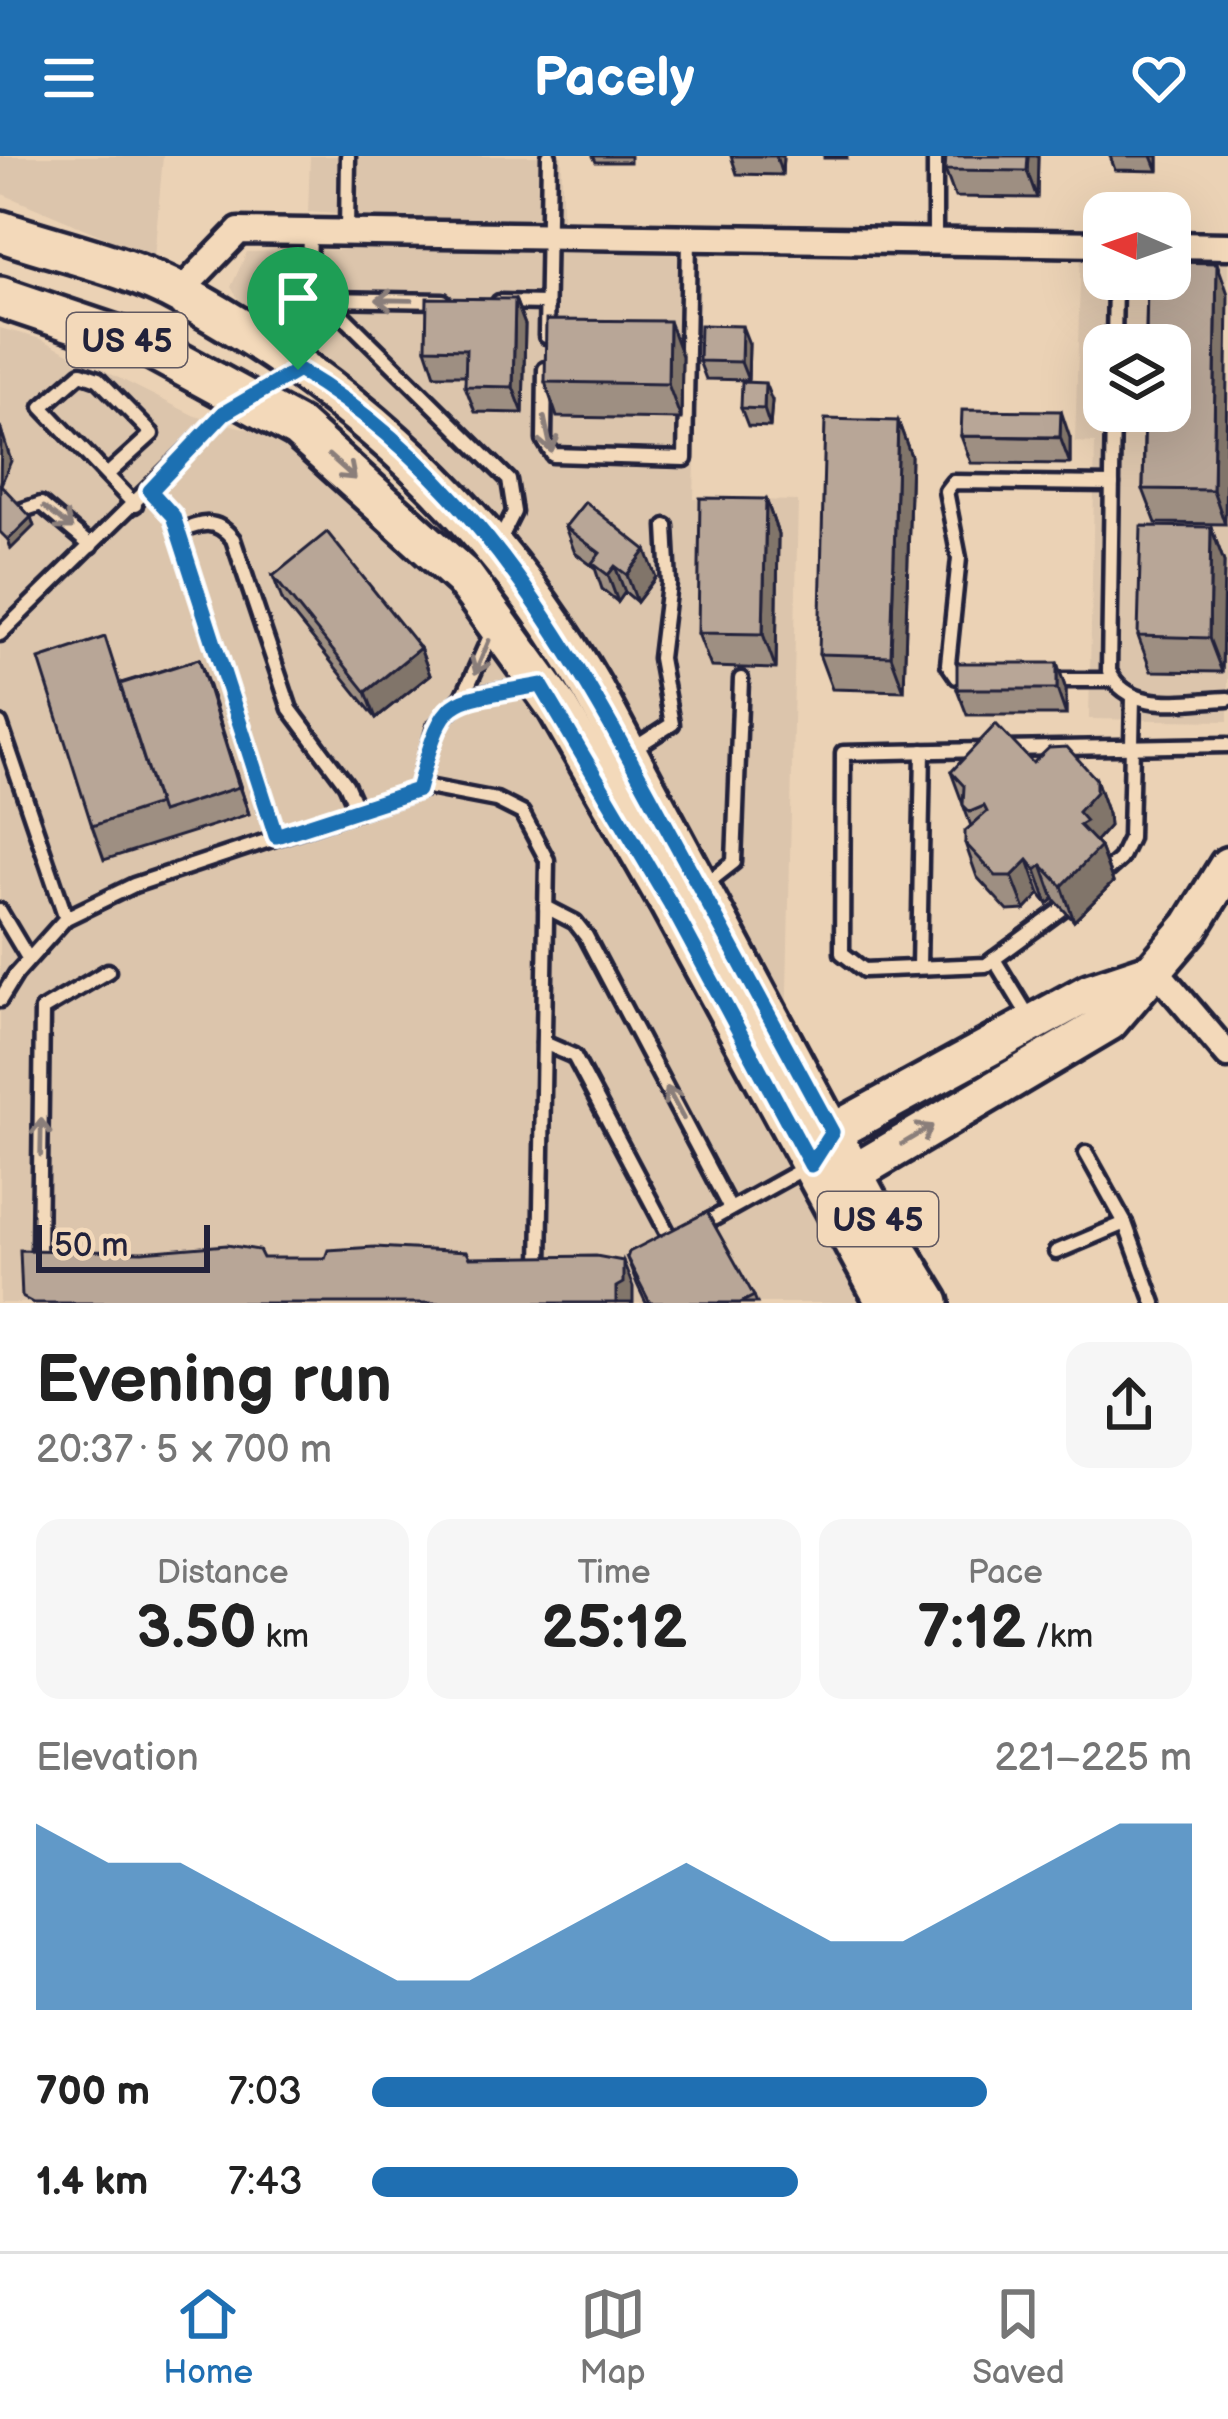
<!DOCTYPE html>
<meta charset="utf-8">
<style>
body{margin:0;font-family:"Balsamiq Sans",sans-serif;background:#f6f6f6;color:#222;height:100vh;display:flex;flex-direction:column;font-size:45px;white-space:nowrap}
*{box-sizing:border-box;margin:0}
p{font-size:39px;color:#767676}
.icon{flex:none;width:66px;height:66px;fill:none;stroke:currentColor;stroke-width:2;stroke-linecap:round;stroke-linejoin:round}
.map{position:relative;height:1147px;overflow:hidden}
.details{display:flex;flex-direction:column;background:#fff;flex:1}
.details>*{flex:none}
.needle{width:78px;rotate:272deg}
.fabs{position:absolute;left:1083px;top:36px;display:grid;gap:24px}
.fabs a{display:grid;place-items:center;width:108px;height:108px;border-radius:24px;background:#fff;box-shadow:0 12px 48px #0002;font-size:60px}
.scale{position:absolute;left:36px;bottom:30px;width:174px;box-sizing:border-box;padding-left:12px;border:6px solid #22223b;border-top:0;font-size:33px;line-height:42px;white-space:nowrap;color:#22223b;-webkit-text-stroke:9px #f3d9ba;paint-order:stroke}
.pin{position:absolute;display:grid;place-items:center;width:102px;height:102px;color:#fff;margin:-123px -51px;border-radius:50% 50% 50% 0;rotate:-45deg;box-shadow:0 0 12px #0007}
.pin .icon{rotate:45deg}
.round{display:grid;place-items:center;flex:none;width:126px;height:126px;border-radius:24px;background:#f6f6f6}
.summary{display:flex;align-items:center;justify-content:space-between;height:204px;padding:0 36px}
h1{font-size:66px;font-weight:700;line-height:90px}
.figures{display:grid;grid-template-columns:repeat(3,1fr);gap:18px;height:204px;padding:12px 36px}
.figures div{display:grid;align-content:center;border-radius:24px;background:#f6f6f6;text-align:center}
.figures b{font-size:60px;font-weight:700}
.figures small{font-size:33px;font-weight:400}
.figures p{font-size:33px}
.chart{height:336px;padding:24px 36px}
.chart p{display:flex;justify-content:space-between}
.chart svg{width:100%;height:216px;margin-top:12px;fill:#1f6fb2;opacity:.7}
ul{padding:0 36px;list-style:none;font-size:39px}
li{display:grid;grid-template-columns:192px 144px 1fr;align-items:center;height:90px}
li i{height:30px;border-radius:15px;background:#1f6fb2}
header{display:flex;justify-content:space-between;align-items:center;height:156px;padding:0 36px;background:#1f6fb2;color:#fff;font-size:54px;font-weight:700}
.tabs{display:flex;justify-content:space-around;align-items:center;height:168px;border-top:3px solid #e0e0e0;background:#fff;font-size:33px;color:#767676}
.tabs a{display:grid;justify-items:center;gap:6px}
.tabs .current{color:#1f6fb2}
.map>svg:first-child{display:block}
.built{fill:#dcc5ac;fill-rule:evenodd}
.lines{fill:none;stroke-linecap:round;stroke-linejoin:round}
.lane-casing{stroke:#22223b;stroke-width:21}
.street-casing{stroke:#22223b;stroke-width:33}
.secondary-casing{stroke:#22223b;stroke-width:45}
.primary-casing{stroke:#22223b;stroke-width:48}
.lane{stroke:#f3d9ba;stroke-width:12}
.street{stroke:#f3d9ba;stroke-width:24}
.secondary{stroke:#f3d9ba;stroke-width:36}
.primary{stroke:#f3d9ba;stroke-width:39}
.wall{fill:#9e8f82;stroke:#22223b;stroke-width:3}
.shaded-wall{fill:#81746a;stroke:#22223b;stroke-width:3}
.building{fill:#b8a697;stroke:#22223b;stroke-width:3}
.oneway{stroke:#8a7e7a}
.route-casing{stroke:#fff;stroke-width:24}
.route{stroke:#1f6fb2;stroke-width:15}
.labels{text-anchor:middle;stroke-width:9;stroke-linejoin:round;paint-order:stroke}
.shield{fill:#f3d9ba;stroke:#615961;stroke-width:3}
.shield-label{font-size:33px;font-weight:bold;fill:#22223b}
</style>
<header><svg class="icon" aria-label="menu" viewBox="0 0 24 24"><path d="M4 6h16M4 12h16M4 18h16"/></svg>Pacely<svg class="icon" aria-label="heart" viewBox="0 0 24 24"><path d="M12 20l-8-8c-3-5 5-10 8-4 3-6 11-1 8 4z"/></svg></header>
<div class="map">
<svg width="1228" height="1147" viewBox="0 0 1228 1147">
<rect width="100%" height="100%" fill="#ebd2b5"/>
<filter id="ink" filterUnits="userSpaceOnUse"><feTurbulence type="fractalNoise" baseFrequency=".00833" numOctaves="2"/><feDisplacementMap in="SourceGraphic" scale="24" xChannelSelector="R" yChannelSelector="G"/><feConvolveMatrix kernelMatrix="1 2 1 2 8 2 1 2 1" color-interpolation-filters="sRGB"/></filter>
<g filter="url(#ink)">
<g class="built">
<polygon points="0,0 163,0 154,102 0,37"/>
<polygon points="310,0 562,0 562,73 308,56"/>
<polygon points="701,86 694,343 798,345 786,879 440,319 348,218 244,152 231,131 247,96"/>
<path d="M 1081,93 L 1104,93 L 1104,123 L 1170,123 L 1170,94 L 1228,95 L 1228,565 L 1089,563 L 1095,287 L 1075,286 ZM 1104,189 L 1170,189 L 1170,255 L 1104,255 Z"/>
<polygon points="0,172 41,183 195,260 290,283 483,460 575,602 874,1147 0,1147"/>
</g>
<g class="lines">
<g class="lane-casing">
<g id="lane">
<polyline points="935,0 935,85"/>
<polyline points="347,76 348,0"/>
<polyline points="310,77 309,117 326,143 509,324 514,356 497,390"/>
<polyline points="326,143 443,145"/>
<polyline points="499,146 546,147"/>
<polyline points="546,180 549,0"/>
<polyline points="1114,189 1115,123"/>
<polyline points="545,213 544,284 553,299 685,303 689,83"/>
<path d="M 1113,255 L 1109,515 C 1129,559 1187,544 1228,543"/>
<polyline points="107,319 152,278 98,223 81,217 42,251 135,349"/>
<polyline points="150,335 173,360 276,680"/>
<polyline points="20,355 41,348 91,390"/>
<path d="M 178,376 C 201,367 216,361 233,383 L 290,553 L 346,628 L 357,653"/>
<polyline points="0,478 225,257 292,217"/>
<polyline points="968,523 957,521 948,508 959,402 946,335 953,326 1112,328"/>
<polyline points="1048,524 1113,524"/>
<polyline points="463,541 533,530"/>
<polyline points="0,568 66,762"/>
<polyline points="633,593 672,568 660,502 669,428 666,370"/>
<polyline points="1004,593 1228,589"/>
<polyline points="984,594 843,597 842,797 864,814 986,809 1076,743"/>
<polyline points="418,634 435,571 463,541 491,478"/>
<polyline points="1100,721 1120,703 1130,682 1133,541"/>
<polyline points="706,728 734,706 741,523"/>
<polyline points="546,751 575,766 586,780 729,1051"/>
<polyline points="0,755 28,802"/>
<polyline points="994,803 1031,864"/>
<polyline points="919,811 923,595"/>
<polyline points="0,844 16,818 66,762 134,729 428,631 496,644 522,657 547,704 540,1110"/>
<polyline points="544,887 574,900 673,1087"/>
<polyline points="1086,997 1125,1067 1154,1147"/>
<polyline points="700,1070 808,1010"/>
<polyline points="1056,1096 1125,1067"/>
<polyline points="47,1099 39,1098 42,854 108,815"/>
</g>
</g>
<g class="street-casing">
<g id="street">
<polyline points="1170,89 1228,90"/>
<polyline points="179,137 239,75 1104,88"/>
<polyline points="1156,814 1228,899"/>
</g>
</g>
<g class="secondary-casing">
<polyline id="secondary" points="1156,814 1090,836 833,976 811,1009 854,1017 1109,866 1191,770 1228,710"/>
</g>
<g class="primary-casing">
<g id="primary">
<path d="M 0,75 C 58,95 128,109 182,139 C 353,232 495,364 593,534 L 868,1047 L 929,1147"/>
<polyline points="0,141 151,192 298,272 464,422 558,552 670,747 887,1147"/>
</g>
</g>
<use href="#lane" class="lane"/>
<use href="#street" class="street"/>
<use href="#secondary" class="secondary"/>
<use href="#primary" class="primary"/>
</g>
<g class="wall">
<polygon points="593,0 630,0 630,6 596,6"/>
<polygon points="731,0 783,0 782,19 737,18"/>
<rect x="824" y="0" width="23" height="2"/>
<polygon points="1038,0 1037,42 955,41 945,14"/>
<polygon points="1110,0 1158,0 1158,15 1115,14"/>
<polygon points="1147,123 1225,368 1156,367 1143,333"/>
<polygon points="515,143 525,169 523,257 475,256 465,230 466,219 435,219 426,192"/>
<polygon points="749,188 748,224 706,223 699,205"/>
<polygon points="682,200 681,263 557,261 545,226"/>
<polygon points="772,245 770,271 748,270 741,252"/>
<polygon points="898,265 911,300 904,535 832,533 819,498"/>
<polygon points="961,280 1070,282 1070,308 971,307"/>
<polygon points="766,343 778,378 776,513 711,511 698,477"/>
<polygon points="565,371 656,421 637,446 625,436 618,446 602,433 595,412 575,397"/>
<polygon points="1211,371 1224,406 1222,516 1151,515 1138,480"/>
<polygon points="273,420 420,492 430,519 376,562 283,446"/>
<polygon points="199,503 249,658 104,704 92,670 121,527"/>
<polygon points="1057,507 1066,534 1066,559 967,559 957,533"/>
<polygon points="1033,607 1096,623 1108,658 1109,670 1095,686 1100,691 1113,726 1074,765 1054,743 1048,748 1040,738 1025,754 1008,755 977,721 965,687 971,670 951,616"/>
<polygon points="627,1102 754,1140 757,1147 646,1147 637,1128"/>
</g>
<g class="shaded-wall">
<polygon points="776,0 783,0 782,19"/>
<polygon points="1028,0 1038,0 1037,42 1027,15"/>
<polygon points="1152,0 1158,0 1158,15"/>
<polygon points="1217,107 1228,138 1225,368 1213,334"/>
<polygon points="515,143 525,169 523,257 513,231"/>
<polygon points="669,165 682,200 681,263 668,228"/>
<polygon points="742,170 749,188 748,224 741,206"/>
<polygon points="765,227 772,245 770,271 764,253"/>
<polygon points="1061,255 1070,282 1070,308 1060,281"/>
<polygon points="898,265 911,300 904,535 891,500"/>
<polygon points="0,270 11,305 0,331 1,278"/>
<polygon points="766,343 778,378 776,513 763,478"/>
<polygon points="31,361 34,370 11,393 8,384"/>
<polygon points="1211,371 1224,406 1222,516 1209,482"/>
<polygon points="646,394 656,421 637,446 627,419"/>
<polygon points="615,410 625,436 618,446 608,419"/>
<polygon points="420,492 430,519 376,562 366,536"/>
<polygon points="199,503 209,530 249,658 239,631"/>
<polygon points="1057,507 1066,534 1066,559 1057,533"/>
<polygon points="1096,623 1108,658 1109,670 1094,687 1100,691 1113,726 1074,765 1062,730 1079,669 1078,656"/>
<polygon points="1028,704 1040,738 1025,754 1012,720"/>
<polygon points="1042,709 1054,743 1048,748 1036,714"/>
<polygon points="623,1105 633,1131 633,1147 616,1147 616,1131"/>
</g>
<g class="building">
<polygon points="946,0 1028,0 1027,15 945,14"/>
<polygon points="1170,106 1217,107 1213,334 1143,333 1145,255 1170,255 1170,189 1146,189 1147,123 1170,123"/>
<polygon points="427,142 515,143 513,231 465,230 466,193 426,192"/>
<polygon points="546,164 669,165 668,228 545,226"/>
<polygon points="700,169 742,170 741,206 699,205"/>
<polygon points="742,226 765,227 764,253 741,252"/>
<polygon points="962,254 1061,255 1060,281 961,280"/>
<polygon points="825,263 898,265 891,500 819,498"/>
<polygon points="0,328 31,361 8,384 0,376"/>
<polygon points="700,342 766,343 763,478 698,477"/>
<polygon points="585,346 646,394 627,419 615,410 608,419 592,407 600,397 565,371"/>
<polygon points="1141,370 1211,371 1209,482 1138,480"/>
<polygon points="327,376 420,492 366,536 273,420"/>
<polygon points="105,481 158,648 92,670 39,503"/>
<polygon points="199,503 239,631 161,656 120,528"/>
<rect x="957" y="507" width="100" height="26"/>
<polygon points="996,568 1033,607 1049,592 1067,591 1096,623 1096,636 1078,656 1086,665 1079,669 1100,691 1062,730 1042,709 1036,714 1028,704 1012,720 996,720 965,687 965,675 987,656 984,650 970,656 963,649 964,630 951,616"/>
<polygon points="707,1056 754,1140 740,1147 650,1147 627,1102 629,1096"/>
<polygon points="227,1089 259,1094 263,1102 325,1102 328,1094 375,1091 466,1096 469,1102 596,1100 623,1105 623,1127 616,1131 616,1147 33,1147 22,1141 20,1094 142,1096"/>
</g>
<defs><path id="oneway-shaft" d="M-6 0H5M1.5-3L5.5 0L1.5 3" fill="none" stroke-width="1.6" stroke-linecap="round" stroke-linejoin="round" transform="scale(3)"/></defs>
<g class="oneway">
<use href="#oneway-shaft" transform="translate(394 144) rotate(-179)"/>
<use href="#oneway-shaft" transform="translate(548 279) rotate(78)"/>
<use href="#oneway-shaft" transform="translate(342 311) rotate(42)"/>
<use href="#oneway-shaft" transform="translate(58 362) rotate(38)"/>
<use href="#oneway-shaft" transform="translate(482 501) rotate(113)"/>
<use href="#oneway-shaft" transform="translate(675 947) rotate(-118)"/>
<use href="#oneway-shaft" transform="translate(917 979) rotate(-31)"/>
<use href="#oneway-shaft" transform="translate(41 981) rotate(-89)"/>
</g>
</g>
<g class="lines" filter="url(#ink)">
<g class="route-casing">
<path id="route" d="M 298,214 C 479,320 579,508 675,686 C 727,783 780,879 832,976 L 811,1009 L 670,747 L 541,529 C 445,547 445,533 418,634 L 276,680 L 173,360 L 150,335 L 224,257 Z"/>
</g>
<use href="#route" class="route"/>
</g>
<g class="labels">
<g class="shield">
<rect x="67" y="157" width="120" height="54" rx="9"/>
<rect x="818" y="1036" width="120" height="54" rx="9"/>
</g>
<g class="shield-label">
<text x="127" y="196">US 45</text>
<text x="878" y="1075">US 45</text>
</g>
</g>
</svg>
<div class="fabs">
<a><svg class="needle" viewBox="-14 -14 28 28"><path d="M0-13l5 13h-10z" fill="#e53935"/><path d="M0 13l5-13h-10z" fill="#767676"/></svg></a>
<a><svg class="icon" aria-label="layers" viewBox="0 0 24 24"><path d="M12 4l9 5-9 5-9-5zM3 14l9 5 9-5"/></svg></a>
</div>
<div class="scale">50 m</div>
<div class="pin" style="left:298px;top:214px;background:#1e9e55"><svg class="icon" aria-label="arrive" viewBox="0 0 24 24"><path d="M6 21V4h12l-3 4 3 4H6"/></svg></div>
</div>
<section class="details">
<div class="summary"><div><h1>Evening run</h1><p>20:37 · 5 × 700 m</p></div><a class="round"><svg class="icon" aria-label="share" viewBox="0 0 24 24"><path d="M12 15V3M7 8l5-5 5 5M5 13v7h14v-7"/></svg></a></div>
<div class="figures">
<div><p>Distance</p><b>3.50<small> km</small></b></div>
<div><p>Time</p><b>25:12</b></div>
<div><p>Pace</p><b>7:12<small> /km</small></b></div>
</div>
<div class="chart"><p><span>Elevation</span>221–225 m</p>
<svg viewBox="0 0 160 44" preserveAspectRatio="none"><path d="M0 44V6L10 14L20 14L30 22L40 30L50 38L60 38L70 30L80 22L90 14L100 22L110 30L120 30L130 22L140 14L150 6L160 6V44z"/></svg>
</div>
<ul>
<li><b>700 m</b>7:03<i style="width:75%"></i></li>
<li><b>1.4 km</b>7:43<i style="width:52%"></i></li>
</ul>
</section>
<nav class="tabs">
<a class="current"><svg class="icon" aria-label="home" viewBox="0 0 24 24"><path d="M3 11l9-7 9 7M6 9v11h12V9"/></svg>Home</a>
<a><svg class="icon" aria-label="map" viewBox="0 0 24 24"><path d="M3 6l6-2 6 2 6-2v14l-6 2-6-2-6 2zM9 4v14M15 6v14"/></svg>Map</a>
<a><svg class="icon" aria-label="saved" viewBox="0 0 24 24"><path d="M7 4h10v16l-5-4-5 4z"/></svg>Saved</a>
</nav>
